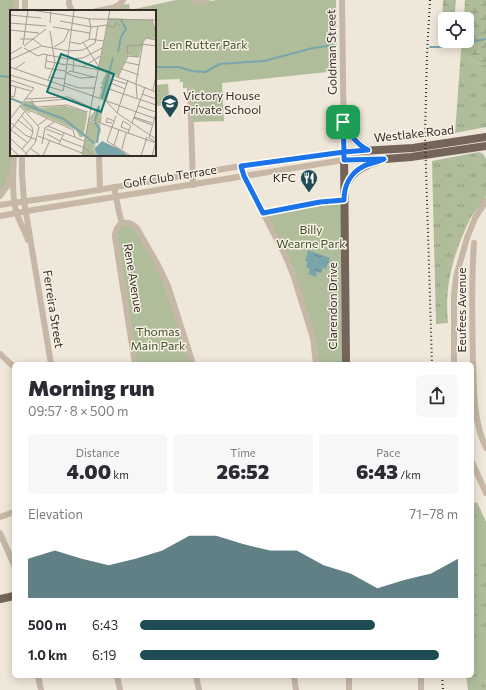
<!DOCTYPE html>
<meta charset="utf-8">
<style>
body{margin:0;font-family:Commissioner,sans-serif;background:#f7f7f7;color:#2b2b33;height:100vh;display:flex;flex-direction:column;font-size:15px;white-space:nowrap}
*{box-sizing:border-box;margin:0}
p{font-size:13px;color:#7c7c81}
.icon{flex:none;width:22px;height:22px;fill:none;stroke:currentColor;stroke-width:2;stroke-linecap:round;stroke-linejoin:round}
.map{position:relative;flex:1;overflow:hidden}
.side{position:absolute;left:12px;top:362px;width:462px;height:316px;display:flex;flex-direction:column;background:#fff;border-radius:6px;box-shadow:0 2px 10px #0003}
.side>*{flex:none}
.tools{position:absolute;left:438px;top:12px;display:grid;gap:8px}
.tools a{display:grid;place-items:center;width:36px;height:36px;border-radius:6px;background:#fff;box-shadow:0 2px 10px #0003;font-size:20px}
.pin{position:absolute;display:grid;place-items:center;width:34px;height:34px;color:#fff;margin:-17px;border-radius:8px;box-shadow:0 2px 6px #0006}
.round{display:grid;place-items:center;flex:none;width:42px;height:42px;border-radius:6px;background:#f7f7f7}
.summary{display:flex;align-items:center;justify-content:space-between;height:68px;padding:0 16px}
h1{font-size:22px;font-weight:800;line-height:30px}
.metrics{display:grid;grid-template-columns:repeat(3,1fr);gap:6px;height:68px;padding:4px 16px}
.metrics div{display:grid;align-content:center;border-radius:6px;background:#f7f7f7;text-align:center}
.metrics b{font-size:20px;font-weight:800}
.metrics small{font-size:11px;font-weight:400}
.metrics p{font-size:11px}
.chart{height:112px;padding:8px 16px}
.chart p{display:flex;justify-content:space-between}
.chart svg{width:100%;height:72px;margin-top:4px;fill:#1f4b52;opacity:.7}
ul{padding:0 16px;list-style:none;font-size:13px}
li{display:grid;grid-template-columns:64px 48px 1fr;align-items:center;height:30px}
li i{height:10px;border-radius:5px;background:#1f4b52}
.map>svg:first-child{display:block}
.grass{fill:url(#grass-tufts)}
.wetland{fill:url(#wetland-marsh)}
.park{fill:#afbd9b}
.water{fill:url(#water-ripples)}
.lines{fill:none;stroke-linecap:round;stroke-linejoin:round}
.stream{stroke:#7aa5aa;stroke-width:2}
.minor{stroke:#c6b7a6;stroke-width:6}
.major{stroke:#746459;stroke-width:8}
.rail{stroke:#332c27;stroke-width:2;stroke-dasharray:1 3;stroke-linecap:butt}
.route-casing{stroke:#fff;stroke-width:8}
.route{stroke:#1a73e8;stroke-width:5}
.labels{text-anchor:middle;stroke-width:3;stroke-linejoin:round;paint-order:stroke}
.park-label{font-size:12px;fill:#40502c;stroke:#f8f1e5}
.street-label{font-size:12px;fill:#332c27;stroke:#f8f1e5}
.poi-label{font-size:12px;fill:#332c27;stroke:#f8f1e5;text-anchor:start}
.inset-river{fill:none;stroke:#7aa5aa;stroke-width:2}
.inset-road{fill:none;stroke:#a49c92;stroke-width:1}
.view{fill:#0f766e;fill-opacity:0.15;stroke:#0f766e;stroke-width:2}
.inset-edge{fill:none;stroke:#332c27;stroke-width:2}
</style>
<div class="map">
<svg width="486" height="690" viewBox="0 0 486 690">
<defs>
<pattern id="grass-tufts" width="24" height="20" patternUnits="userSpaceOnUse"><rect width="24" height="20" fill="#afbd9b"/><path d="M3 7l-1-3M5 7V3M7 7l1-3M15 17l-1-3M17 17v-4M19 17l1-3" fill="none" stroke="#8f9a7e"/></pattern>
<pattern id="wetland-marsh" width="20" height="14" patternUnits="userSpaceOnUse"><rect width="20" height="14" fill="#afbd9b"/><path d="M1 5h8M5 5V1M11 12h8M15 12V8" fill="none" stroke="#8f9a7e"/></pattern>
<pattern id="water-ripples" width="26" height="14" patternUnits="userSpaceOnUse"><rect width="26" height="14" fill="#7aa5aa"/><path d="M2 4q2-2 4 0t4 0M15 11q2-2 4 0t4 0" fill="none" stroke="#65878a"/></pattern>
</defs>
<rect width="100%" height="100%" fill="#efe7d9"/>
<g class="grass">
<polygon points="461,51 480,65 486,65 486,127 455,133"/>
<path d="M 479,152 L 483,154 C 484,155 485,157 486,159 C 486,163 486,192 486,196 C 483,204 474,211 470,219 C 454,253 444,284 448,323 L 436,324 L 432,161 Z"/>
<polygon points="477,502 486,522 486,690 468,690 466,676 472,676 472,504"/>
</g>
<g class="wetland">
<polygon points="443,0 456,0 454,19 445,19 445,38 441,41"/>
<polygon points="465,0 486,0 486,65 480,65 461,51 462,41 467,41 467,19 464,19"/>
</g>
<g class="park">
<polygon points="0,0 14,0 14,11 11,11 11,170 6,184 0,193"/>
<polygon points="176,0 190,0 195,3 200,3 217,0 336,0 337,71 222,83 224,121 193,122 189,88 183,88 183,82 180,82 180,79 155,80 155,11 105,11 122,5 129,4 130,10"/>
<polygon points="168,84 170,105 155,106 155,85"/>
<polygon points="341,202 342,364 318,364 314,333 266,214"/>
<polygon points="122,225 133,226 161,275 191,364 137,364 117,237 119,228"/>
<polygon points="483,515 486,523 486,561 472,566 472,520"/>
<polygon points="486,633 486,688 472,647 472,638"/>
</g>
<polygon class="water" points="308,250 330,258 326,269 323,268 321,273 317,272 316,277 308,274 310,269 306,267 308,262 305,261"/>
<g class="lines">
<g class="stream">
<polyline points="430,47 451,47 486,39"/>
<polyline points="155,67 178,67 192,71 205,72 220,64 264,61 313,48 334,45"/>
<polyline points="0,76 11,77"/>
</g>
<g class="minor">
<polyline points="69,0 69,4 72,11"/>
<polyline points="194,0 200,1 207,0"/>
<polyline points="16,11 16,0"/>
<polyline points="25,11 25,0"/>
<path d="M 96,11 C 105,9 119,9 123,0"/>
<polyline points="190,89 193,185"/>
<path d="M 14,155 C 13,170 12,200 17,214 C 20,223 25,231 28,240"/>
<polyline points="22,155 22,174 24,201 51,364"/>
<polyline points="99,155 100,190"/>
<polyline points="241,166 244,176 286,257 293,274 313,338 316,364"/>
<path d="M 114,187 L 119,212 L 122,223 C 130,222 134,224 138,230 L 158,265 L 168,286 L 193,364"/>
<polyline points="0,196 8,185 12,173"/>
<polyline points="0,205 68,195 241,166 344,152 342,0"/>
<polyline points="263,213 320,203 344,200"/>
<polyline points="0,216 33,210 344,160"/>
<path d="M 122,223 C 117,226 115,230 115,237 L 135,364"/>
<path d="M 474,243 C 471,282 472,321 473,360 C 474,390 473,420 486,448"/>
<polyline points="0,354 14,367"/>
<polyline points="454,364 454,295 456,277 467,238 475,218 486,201"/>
<polyline points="472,462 486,493"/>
<polyline points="0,517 14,512"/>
<polyline points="0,533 14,565"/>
<polyline points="38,676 41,690"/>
<polyline points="117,676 120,690"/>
<polyline points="196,676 199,690"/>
<polyline points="294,676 296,690"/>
<polyline points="349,676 349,690"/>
<polyline points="421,676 421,690"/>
</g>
<g class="major">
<path d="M 343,122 C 350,134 356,144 368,150"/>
<polyline points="344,160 385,159 411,157 486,146"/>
<path d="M 345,188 C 350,173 362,166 376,162"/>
<polyline points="346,364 344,152 413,148 486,137"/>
<polyline points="0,599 14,596"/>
</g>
<g class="rail">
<polyline points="430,0 427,54 425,135 432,364"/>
<polyline points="442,676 443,690"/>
</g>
</g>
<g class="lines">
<g class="route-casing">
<path id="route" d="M 343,122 L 344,152 L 241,166 L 244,176 L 263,213 L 320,202 L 344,200 C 344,186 350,173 364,166 C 370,163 378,162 384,159 L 344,160 L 344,152 L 368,150 C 356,144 350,134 343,122"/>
</g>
<use href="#route" class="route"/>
</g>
<defs>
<g id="school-pin" transform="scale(0.9)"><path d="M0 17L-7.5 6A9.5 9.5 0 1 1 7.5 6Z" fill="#1f4b52" stroke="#f8f1e5"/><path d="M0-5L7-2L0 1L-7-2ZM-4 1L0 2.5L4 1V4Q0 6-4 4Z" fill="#fff"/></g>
<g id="restaurant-pin" transform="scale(0.9)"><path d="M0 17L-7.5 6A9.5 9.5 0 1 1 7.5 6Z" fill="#1f4b52" stroke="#f8f1e5"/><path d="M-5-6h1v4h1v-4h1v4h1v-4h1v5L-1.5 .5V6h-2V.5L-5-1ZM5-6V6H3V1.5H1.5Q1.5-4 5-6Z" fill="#fff"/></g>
</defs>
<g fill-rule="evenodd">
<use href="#school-pin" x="170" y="103"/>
<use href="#restaurant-pin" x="309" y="178"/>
</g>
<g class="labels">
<g class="park-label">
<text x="205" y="49">Len Rutter Park</text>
<text x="311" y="234">Billy<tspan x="311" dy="14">Wearne Park</tspan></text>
<text x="158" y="336">Thomas<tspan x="158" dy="14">Main Park</tspan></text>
</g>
<g class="street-label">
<text transform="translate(332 52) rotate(-91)" y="4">Goldman Street</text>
<text transform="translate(414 134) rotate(-6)" y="4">Westlake Road</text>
<text transform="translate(170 177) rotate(-9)" y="4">Golf Club Terrace</text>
<text transform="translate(133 278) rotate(81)" y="4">Rene Avenue</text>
<text transform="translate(333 306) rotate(-90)" y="4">Clarendon Drive</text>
<text transform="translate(53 309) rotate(81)" y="4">Ferreira Street</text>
<text transform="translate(462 310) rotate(-90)" y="4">Eeufees Avenue</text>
</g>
<g class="poi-label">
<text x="183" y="100">Victory House<tspan x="183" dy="14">Private School</tspan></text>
<text x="296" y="182" text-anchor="end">KFC</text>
</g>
</g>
<g transform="translate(10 10)">
<rect width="146" height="146" fill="#efe7d9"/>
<path d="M 15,91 L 21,91 L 31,100 L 55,96 L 78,102 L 78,98 L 73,127 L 70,127 L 66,120 L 39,107 L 21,100 L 17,102 L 11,96 Z" fill="#afbd9b"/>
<path d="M 87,98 L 92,100 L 91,113 L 79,108 ZM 79,110 L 90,114 L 91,121 L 85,135 L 82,135 L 75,127 Z" fill="#afbd9b"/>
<path d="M 99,8 L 142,10 L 146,25 L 146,29 L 136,28 L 133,32 L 129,47 L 118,45 L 108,66 L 89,57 ZM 96,63 L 101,65 L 96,90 L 89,88 L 92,79 L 89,78 L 93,75 L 91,74 ZM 55,96 L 68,100 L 77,107 L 73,127 L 70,127 L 66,120 L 27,103 L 29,98 ZM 75,127 L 82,135 L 86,136 L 83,139 L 88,146 L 72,146 Z" fill="#afbd9b"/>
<path d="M 92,131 L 109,139 L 119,146 L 88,146 L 84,139 Z" fill="#7aa5aa"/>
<path class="inset-river" d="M 108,42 L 111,27 L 116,19 L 111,10M 0,88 L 12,93M 92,88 L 103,48M 13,94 L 54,109 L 84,133M 85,111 L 89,96M 85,112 L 89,119 L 87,133"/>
<path class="inset-road" d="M 21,0 L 80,9 L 146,10M 64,0 L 54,76 L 83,86 L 72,146M 100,0 L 83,86 L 146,109M 0,5 L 31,8M 142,9 L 146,24M 50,11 L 82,17 L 97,15 L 104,18 L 106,13 L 110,16M 0,13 L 36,16M 40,13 L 41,0M 43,17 L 80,23M 0,20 L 29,23M 10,29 L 23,29 L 32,36 L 58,41 L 73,40 L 85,33 L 88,16M 79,29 L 81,17 L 79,9M 60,32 L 70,34 L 80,29 L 94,31M 73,32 L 89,57M 132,34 L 146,36M 13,35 L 18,0M 14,36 L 36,19M 44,37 L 54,31 L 59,20M 14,38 L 28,46 L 33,44 L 58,49 L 73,48 L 92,38M 0,44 L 12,37M 37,45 L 35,58 L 56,61M 118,45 L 117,36 L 131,35M 0,50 L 31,36M 36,51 L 56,55M 115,52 L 129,55M 57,54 L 90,60 L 146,82M 0,57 L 54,76 L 53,81 L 0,65M 73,57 L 90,46M 5,59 L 15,52M 112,59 L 129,65M 63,62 L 64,48M 56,63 L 70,68 L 87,67M 57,63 L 60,61 L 84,67M 39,67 L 55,69M 108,67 L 118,46 L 129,47M 0,70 L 24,78 L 0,109M 38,70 L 45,53 L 40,21M 54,73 L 69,78 L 85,78M 0,75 L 21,81M 115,79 L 101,73 L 101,69 L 117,74M 143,80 L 146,66M 132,84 L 146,89M 1,86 L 4,87 L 6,77M 127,88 L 126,73 L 133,32 L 136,28 L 146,30M 15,89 L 58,87 L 80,97M 22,90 L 22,95 L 27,97 L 57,95 L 77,102M 96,91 L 107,103 L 146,129M 96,91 L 99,79 L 146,95M 22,92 L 57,89 L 70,93M 10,96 L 29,117 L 25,133 L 14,146M 128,96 L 146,102M 18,103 L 21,101 L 63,120 L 65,127M 107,103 L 118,70M 12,106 L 22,117 L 23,122 L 20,130 L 12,139M 106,106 L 97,131 L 121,146M 124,107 L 142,113M 124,108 L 142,115M 79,109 L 146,133M 8,110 L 23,122M 0,112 L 15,125 L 27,130M 102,113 L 96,112 L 97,108 L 104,111M 122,113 L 135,77M 28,115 L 38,108M 38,116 L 74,131M 36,119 L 52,125M 1,120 L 18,133M 0,121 L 15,101M 118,123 L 119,120 L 121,116 L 113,111 L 111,117 L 119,120M 37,124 L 50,131M 28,126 L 72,143M 0,128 L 19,146M 52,129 L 75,138 L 83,146M 32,134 L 35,118 L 44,112M 49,134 L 54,123M 104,135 L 109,120M 0,137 L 9,146M 21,139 L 31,146M 112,139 L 116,123M 33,146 L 40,130M 131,146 L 137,127M 142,146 L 146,132 L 139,128 L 146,103"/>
<path class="view" d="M 51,44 L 104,64 L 91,102 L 37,82 Z"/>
<rect width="146" height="146" class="inset-edge"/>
</g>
</svg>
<div class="tools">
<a><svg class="icon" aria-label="locate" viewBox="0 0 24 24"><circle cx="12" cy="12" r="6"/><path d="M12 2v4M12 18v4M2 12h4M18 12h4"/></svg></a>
</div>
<div class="pin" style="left:343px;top:122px;background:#1e9e55"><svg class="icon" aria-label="arrive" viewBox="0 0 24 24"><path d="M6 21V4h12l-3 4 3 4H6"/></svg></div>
<section class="side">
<div class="summary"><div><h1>Morning run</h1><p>09:57 · 8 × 500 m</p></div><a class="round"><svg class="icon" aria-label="share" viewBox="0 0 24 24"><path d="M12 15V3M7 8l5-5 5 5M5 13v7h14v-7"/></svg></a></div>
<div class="metrics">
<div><p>Distance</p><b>4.00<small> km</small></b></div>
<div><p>Time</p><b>26:52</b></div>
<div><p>Pace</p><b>6:43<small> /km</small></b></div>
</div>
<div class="chart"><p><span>Elevation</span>71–78 m</p>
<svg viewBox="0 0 160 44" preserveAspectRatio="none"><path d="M0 44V20L10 15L20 20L30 24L40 20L50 15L60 6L70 6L80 11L90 15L100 15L110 24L120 29L130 38L140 33L150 29L160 20V44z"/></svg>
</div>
<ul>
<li><b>500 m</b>6:43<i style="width:74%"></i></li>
<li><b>1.0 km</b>6:19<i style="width:94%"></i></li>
</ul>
</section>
</div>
